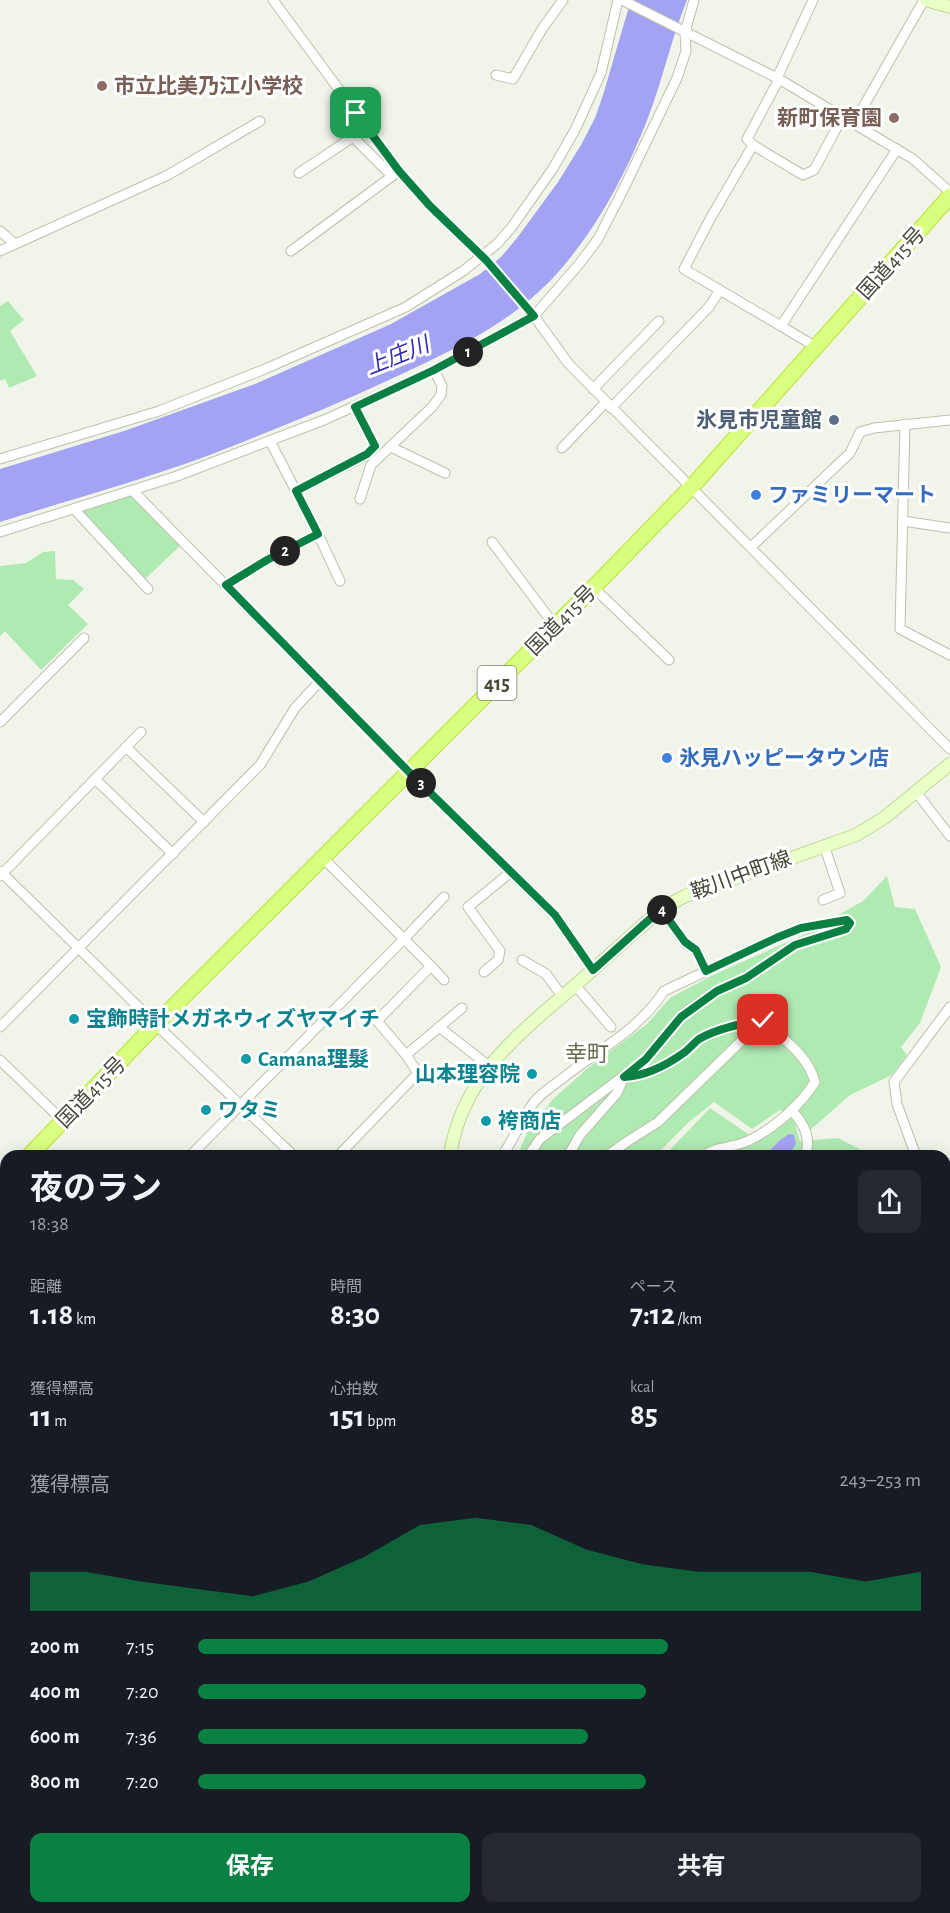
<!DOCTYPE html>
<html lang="ja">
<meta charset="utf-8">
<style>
body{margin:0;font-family:"Alegreya Sans","Noto Sans JP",sans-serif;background:#242831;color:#f1f3f6;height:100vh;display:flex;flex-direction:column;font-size:22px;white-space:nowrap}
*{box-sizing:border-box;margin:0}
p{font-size:20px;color:#9ea1a6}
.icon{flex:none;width:33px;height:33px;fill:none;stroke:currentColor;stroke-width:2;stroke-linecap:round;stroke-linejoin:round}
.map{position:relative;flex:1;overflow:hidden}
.side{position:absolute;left:0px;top:1150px;width:951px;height:764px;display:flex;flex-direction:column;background:#171b24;border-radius:18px 18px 0 0;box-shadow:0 3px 15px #0003}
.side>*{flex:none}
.pin{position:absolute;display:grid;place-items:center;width:51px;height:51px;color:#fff;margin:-26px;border-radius:12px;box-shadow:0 3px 9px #0006}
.km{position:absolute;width:30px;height:30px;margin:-15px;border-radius:50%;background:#222;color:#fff;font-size:16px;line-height:30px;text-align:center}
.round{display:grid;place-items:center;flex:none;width:63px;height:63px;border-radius:12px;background:#242831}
.headline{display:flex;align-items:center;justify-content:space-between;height:102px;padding:0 30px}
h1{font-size:33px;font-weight:700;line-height:45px}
.figures{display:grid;grid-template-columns:repeat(3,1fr);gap:9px;height:102px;padding:6px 30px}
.figures div{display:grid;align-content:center}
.figures b{font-size:30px;font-weight:700}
.figures small{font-size:16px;font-weight:400}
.figures p{font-size:16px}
.chart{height:168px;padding:12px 30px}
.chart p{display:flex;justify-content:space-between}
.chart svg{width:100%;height:108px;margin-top:6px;fill:#0b8043;opacity:.7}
.action{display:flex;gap:12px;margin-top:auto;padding:12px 30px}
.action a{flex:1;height:69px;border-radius:12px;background:#0b8043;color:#fff;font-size:24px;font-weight:700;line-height:69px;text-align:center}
.action a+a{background:#242831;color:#f1f3f6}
ul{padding:0 30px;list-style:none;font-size:20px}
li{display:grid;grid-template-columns:96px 72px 1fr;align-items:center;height:45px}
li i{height:15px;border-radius:8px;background:#0b8043}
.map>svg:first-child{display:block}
.green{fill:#b0eab3}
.water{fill:#a4a3f3}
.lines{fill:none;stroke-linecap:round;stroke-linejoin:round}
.trunk-tunnel{stroke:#cfd3c5;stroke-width:15;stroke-dasharray:15 8;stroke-linecap:butt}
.minor-casing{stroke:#bbc1ab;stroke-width:11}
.tertiary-casing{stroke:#bbc1ab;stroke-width:13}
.secondary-casing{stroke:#c0d697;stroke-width:14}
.trunk-casing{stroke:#bae235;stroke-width:17}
.minor{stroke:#fff;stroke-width:9}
.tertiary{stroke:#fff;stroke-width:10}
.secondary{stroke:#ebffc8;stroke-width:12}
.trunk{stroke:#daff80;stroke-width:15}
.route-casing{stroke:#fff;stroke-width:12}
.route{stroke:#0b8043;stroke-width:8}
.education-dot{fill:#8d6e63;stroke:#fff;stroke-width:2}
.service-dot{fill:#5c6f8a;stroke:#fff;stroke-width:2}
.shop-dot{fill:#3f7fe0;stroke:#fff;stroke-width:2}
.culture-dot{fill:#0f9aa8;stroke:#fff;stroke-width:2}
.labels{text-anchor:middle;stroke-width:6;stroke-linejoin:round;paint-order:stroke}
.shield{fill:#fff;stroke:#7d8073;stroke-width:1.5}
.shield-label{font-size:20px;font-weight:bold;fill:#454937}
.education-label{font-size:21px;font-weight:bold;fill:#785e54;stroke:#fff;text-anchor:start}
.street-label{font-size:21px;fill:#454937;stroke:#fff}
.service-label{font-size:21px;font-weight:bold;fill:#4e5e75;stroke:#fff;text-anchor:end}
.shop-label{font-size:21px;font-weight:bold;fill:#366cbe;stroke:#fff;text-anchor:start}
.culture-label{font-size:21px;font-weight:bold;fill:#0d838f;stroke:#fff;text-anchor:start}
.water-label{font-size:22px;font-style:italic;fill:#2f2cb9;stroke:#fff}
.neighbourhood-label{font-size:22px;fill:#666c4d;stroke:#fff}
</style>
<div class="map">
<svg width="950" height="1913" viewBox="0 0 950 1913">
<rect width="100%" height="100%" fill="#f1f5e9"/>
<g class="green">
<polygon points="8,301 24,320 10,331 37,376 9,388 5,379 0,381 0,306"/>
<polygon points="132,493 182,544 143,581 77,510"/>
<polygon points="55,551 56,579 73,580 84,589 68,605 88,624 41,670 5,631 0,636 0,566 26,563 43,552"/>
<polygon points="887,876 895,907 915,909 941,967 920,1023 901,1047 907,1055 892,1075 850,1095 808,1132 794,1121 800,1141 838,1138 873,1156 664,1156 710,1108 751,1136 790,1118 780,1110 752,1129 714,1102 689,1122 655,1156 517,1156 527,1133 553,1099 588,1068 647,1024 670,998 715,974 803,935 863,901"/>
<polygon points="950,1390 950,1455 945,1454 945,1397"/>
<polygon points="950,1779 950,1913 641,1913 644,1908 945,1908 945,1793"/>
<polygon points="6,1816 6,1908 555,1908 550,1913 0,1913 0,1820"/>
</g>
<g class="water">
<path d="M 631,0 L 687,0 C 671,39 663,79 648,118 C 628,169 601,221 566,263 C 520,320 456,349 391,379 C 331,407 269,432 207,456 C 139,481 69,500 0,522 L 0,469 L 124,431 L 255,384 L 391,324 L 480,274 L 501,257 L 517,238 L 558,182 L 581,145 L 595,118 L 603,95 Z"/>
<polygon points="789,1134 794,1135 796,1144 788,1156 765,1156 780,1140"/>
</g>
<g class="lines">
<g class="trunk-tunnel">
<polyline points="546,1908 552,1913"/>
<polyline points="620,1908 626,1913"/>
</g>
<g class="minor-casing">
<g id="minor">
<polyline points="273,0 399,171 430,206 486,260 534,316 568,363 950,749"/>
<polyline points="622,0 779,79 913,159 950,192"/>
<polyline points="496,75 513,79 542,29 563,0"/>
<polyline points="777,78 813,0"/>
<polyline points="779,79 747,139 753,145 710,219 684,269 781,326"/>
<polyline points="854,123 924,0"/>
<polyline points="753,145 803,175 814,170 843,116"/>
<polyline points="299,173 353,137 392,176"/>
<polyline points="0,231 15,244"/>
<polyline points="0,251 168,175 260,121"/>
<polyline points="291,251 399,171"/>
<polyline points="816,347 781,326 897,149"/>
<polyline points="593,389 659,321"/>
<polyline points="611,408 709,307 720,290"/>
<polyline points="905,424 900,629 950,655"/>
<polyline points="270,441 318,534 340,581"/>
<polyline points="391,447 445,473"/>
<polyline points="562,448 606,402"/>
<polyline points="0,459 159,411 265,369 406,307 463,271 497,244 511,228 552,170 575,130 601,73 618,0"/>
<polyline points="133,491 408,771 555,916 593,970"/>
<polyline points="296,491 367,455 375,446 355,407"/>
<polyline points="360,499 371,465 432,407 441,395 442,386 434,370"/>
<polyline points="74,509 148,589"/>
<polyline points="903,521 950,528"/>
<polyline points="0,532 177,476 324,420 434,370 534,316 580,263 598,239 624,188 677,78 686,51 685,32 694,0"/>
<polyline points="492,542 555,626"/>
<polyline points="751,547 850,453 860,432 874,428 950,420"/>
<polyline points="226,585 267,560 318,534"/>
<polyline points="594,588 669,660"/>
<polyline points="0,722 84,638"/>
<polyline points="126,747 204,822"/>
<polyline points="95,779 173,854"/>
<polyline points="916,792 950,836"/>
<polyline points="0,871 166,1034 294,1156"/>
<polyline points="0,876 141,732"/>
<polyline points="823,900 840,893 824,845"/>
<polyline points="661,909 685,943 696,950 706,971"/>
<polyline points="522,960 546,974 562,996"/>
<polyline points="431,966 404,939 444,897"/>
<polyline points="484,972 498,960 500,951 468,907 511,872"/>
<polyline points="575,985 611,1027"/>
<polyline points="0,1027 260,765 295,708 320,681"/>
<polyline points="439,1027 489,1066"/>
<polyline points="406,1055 377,1021 431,966 444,980"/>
<polyline points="0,1060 63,1121"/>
<path d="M 791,1110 C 804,1123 812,1138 805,1156"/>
<polyline points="190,1156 404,939 322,857"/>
<polyline points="338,1156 418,1073 406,1055 462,1008"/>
<path d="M 502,1156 C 514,1139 522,1117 535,1101 C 543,1092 554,1085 563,1078 C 598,1050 639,1030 664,991 L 776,938 L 801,928 L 847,920 L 850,923 L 846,929 L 795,945 L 746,978 L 717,991 L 690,1009 L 681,1017 L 646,1059 L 540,1139 L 528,1156"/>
<path d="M 568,1156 L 580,1135 L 617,1093 L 624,1077 C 646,1076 668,1065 685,1052 C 690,1048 694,1043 699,1039 C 718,1028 741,1024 763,1020"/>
<path d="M 607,1156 L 628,1141 L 658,1122 L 763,1020 C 783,1039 808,1055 815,1082 C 800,1106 773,1129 748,1141 C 733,1148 717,1146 703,1156"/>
<polyline points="916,1156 897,1104 894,1082 950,1007"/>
<polyline points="945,1239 950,1254"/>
<polyline points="0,1501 6,1494"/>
<polyline points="945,1509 950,1510"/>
<polyline points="557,1913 559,1908"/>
</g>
</g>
<g class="tertiary-casing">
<g id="tertiary">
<polyline points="945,1702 950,1697"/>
<polyline points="345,1908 348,1913"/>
<polyline points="7,1913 12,1908"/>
<polyline points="594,1913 597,1908"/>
</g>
</g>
<g class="secondary-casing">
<g id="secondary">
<polyline points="926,0 950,7"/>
<path d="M 450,1156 C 461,1079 515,1037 571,989 C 601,962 631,936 661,909 L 685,896 L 856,835 L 884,818 L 950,764"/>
<polyline points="0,1595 6,1591"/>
</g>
</g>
<g class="trunk-casing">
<g id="trunk">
<polyline points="29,1156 156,1024 589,592 697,481 950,196"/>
<polyline points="0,1187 6,1181"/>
<polyline points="0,1359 6,1366"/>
<polyline points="0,1390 6,1397"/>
</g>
</g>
<use href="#minor" class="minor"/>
<use href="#tertiary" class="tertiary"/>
<use href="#secondary" class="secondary"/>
<use href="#trunk" class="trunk"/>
</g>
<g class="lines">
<g class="route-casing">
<path id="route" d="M 356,113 L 399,171 L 430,206 L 486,260 L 534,316 L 434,370 L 355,407 L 375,446 L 367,454 L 296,491 L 318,534 L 267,560 L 226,585 L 408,771 L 555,915 L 593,970 L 661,909 L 685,942 L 696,950 L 706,971 L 776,938 L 801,928 L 847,920 L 850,923 L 846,929 L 795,945 L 746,978 L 717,991 L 681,1017 L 646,1059 L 624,1077 C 646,1076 667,1065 685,1052 C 690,1048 694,1043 699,1039 C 718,1028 741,1024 763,1020"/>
</g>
<use href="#route" class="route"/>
</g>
<g class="education-dot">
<circle cx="102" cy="86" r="6"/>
<circle cx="894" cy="118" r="6"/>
</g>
<circle class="service-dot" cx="834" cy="420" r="6"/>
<g class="shop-dot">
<circle cx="756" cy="495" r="6"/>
<circle cx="667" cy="758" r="6"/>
</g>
<g class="culture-dot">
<circle cx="74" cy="1019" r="6"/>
<circle cx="246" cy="1059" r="6"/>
<circle cx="532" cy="1074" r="6"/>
<circle cx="206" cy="1110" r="6"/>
<circle cx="486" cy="1121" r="6"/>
</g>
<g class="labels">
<rect class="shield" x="477.5" y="666" width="39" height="34" rx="4.5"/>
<g class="shield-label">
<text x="497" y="690">415</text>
</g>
<g class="education-label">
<text x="114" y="93">市立比美乃江小学校</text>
<text x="882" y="125" text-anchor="end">新町保育園</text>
</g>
<g class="street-label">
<text transform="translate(891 263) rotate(-48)" y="7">国道415号</text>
<text transform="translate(561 620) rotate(-45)" y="7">国道415号</text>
<text transform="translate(741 875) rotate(-20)" y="7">鞍川中町線</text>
<text transform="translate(91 1092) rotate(-46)" y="7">国道415号</text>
</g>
<g class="service-label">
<text x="822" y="427">氷見市児童館</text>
</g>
<g class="shop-label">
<text x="768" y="502">ファミリーマート</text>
<text x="679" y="765">氷見ハッピータウン店</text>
</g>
<g class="culture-label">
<text x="86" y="1026">宝飾時計メガネウィズヤマイチ</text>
<text x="258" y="1066">Camana理髮</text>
<text x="520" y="1081" text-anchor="end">山本理容院</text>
<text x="218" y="1117">ワタミ</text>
<text x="498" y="1128">袴商店</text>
</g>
<g class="water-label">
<text transform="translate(397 355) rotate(-22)" y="8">上庄川</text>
</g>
<g class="neighbourhood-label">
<text x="587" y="1061">幸町</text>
</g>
</g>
</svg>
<div class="pin" style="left:356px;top:113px;background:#1e9e55"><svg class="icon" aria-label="arrive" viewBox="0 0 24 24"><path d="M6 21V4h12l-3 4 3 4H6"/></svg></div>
<div class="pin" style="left:763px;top:1020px;background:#d93025"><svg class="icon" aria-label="check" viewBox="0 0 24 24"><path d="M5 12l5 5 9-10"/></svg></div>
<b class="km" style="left:468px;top:352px">1</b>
<b class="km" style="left:285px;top:551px">2</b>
<b class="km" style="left:421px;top:783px">3</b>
<b class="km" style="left:662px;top:910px">4</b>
<section class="side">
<div class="headline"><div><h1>夜のラン</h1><p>18:38</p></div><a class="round"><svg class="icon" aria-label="share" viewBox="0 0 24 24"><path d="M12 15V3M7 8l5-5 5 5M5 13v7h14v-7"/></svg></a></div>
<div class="figures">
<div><p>距離</p><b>1.18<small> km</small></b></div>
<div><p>時間</p><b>8:30</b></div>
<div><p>ペース</p><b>7:12<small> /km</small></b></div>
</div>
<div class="figures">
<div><p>獲得標高</p><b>11<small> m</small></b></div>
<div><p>心拍数</p><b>151<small> bpm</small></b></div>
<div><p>kcal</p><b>85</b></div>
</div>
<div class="chart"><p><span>獲得標高</span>243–253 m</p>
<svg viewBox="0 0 160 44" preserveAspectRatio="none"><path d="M0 44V28L10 28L20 32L30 35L40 38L50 32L60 22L70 9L80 6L90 9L100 19L110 25L120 28L130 28L140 28L150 32L160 28V44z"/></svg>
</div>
<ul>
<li><b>200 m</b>7:15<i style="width:65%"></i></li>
<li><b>400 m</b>7:20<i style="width:62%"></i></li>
<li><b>600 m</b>7:36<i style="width:54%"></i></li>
<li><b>800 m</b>7:20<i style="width:62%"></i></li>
</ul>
<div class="action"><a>保存</a><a>共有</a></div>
</section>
</div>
